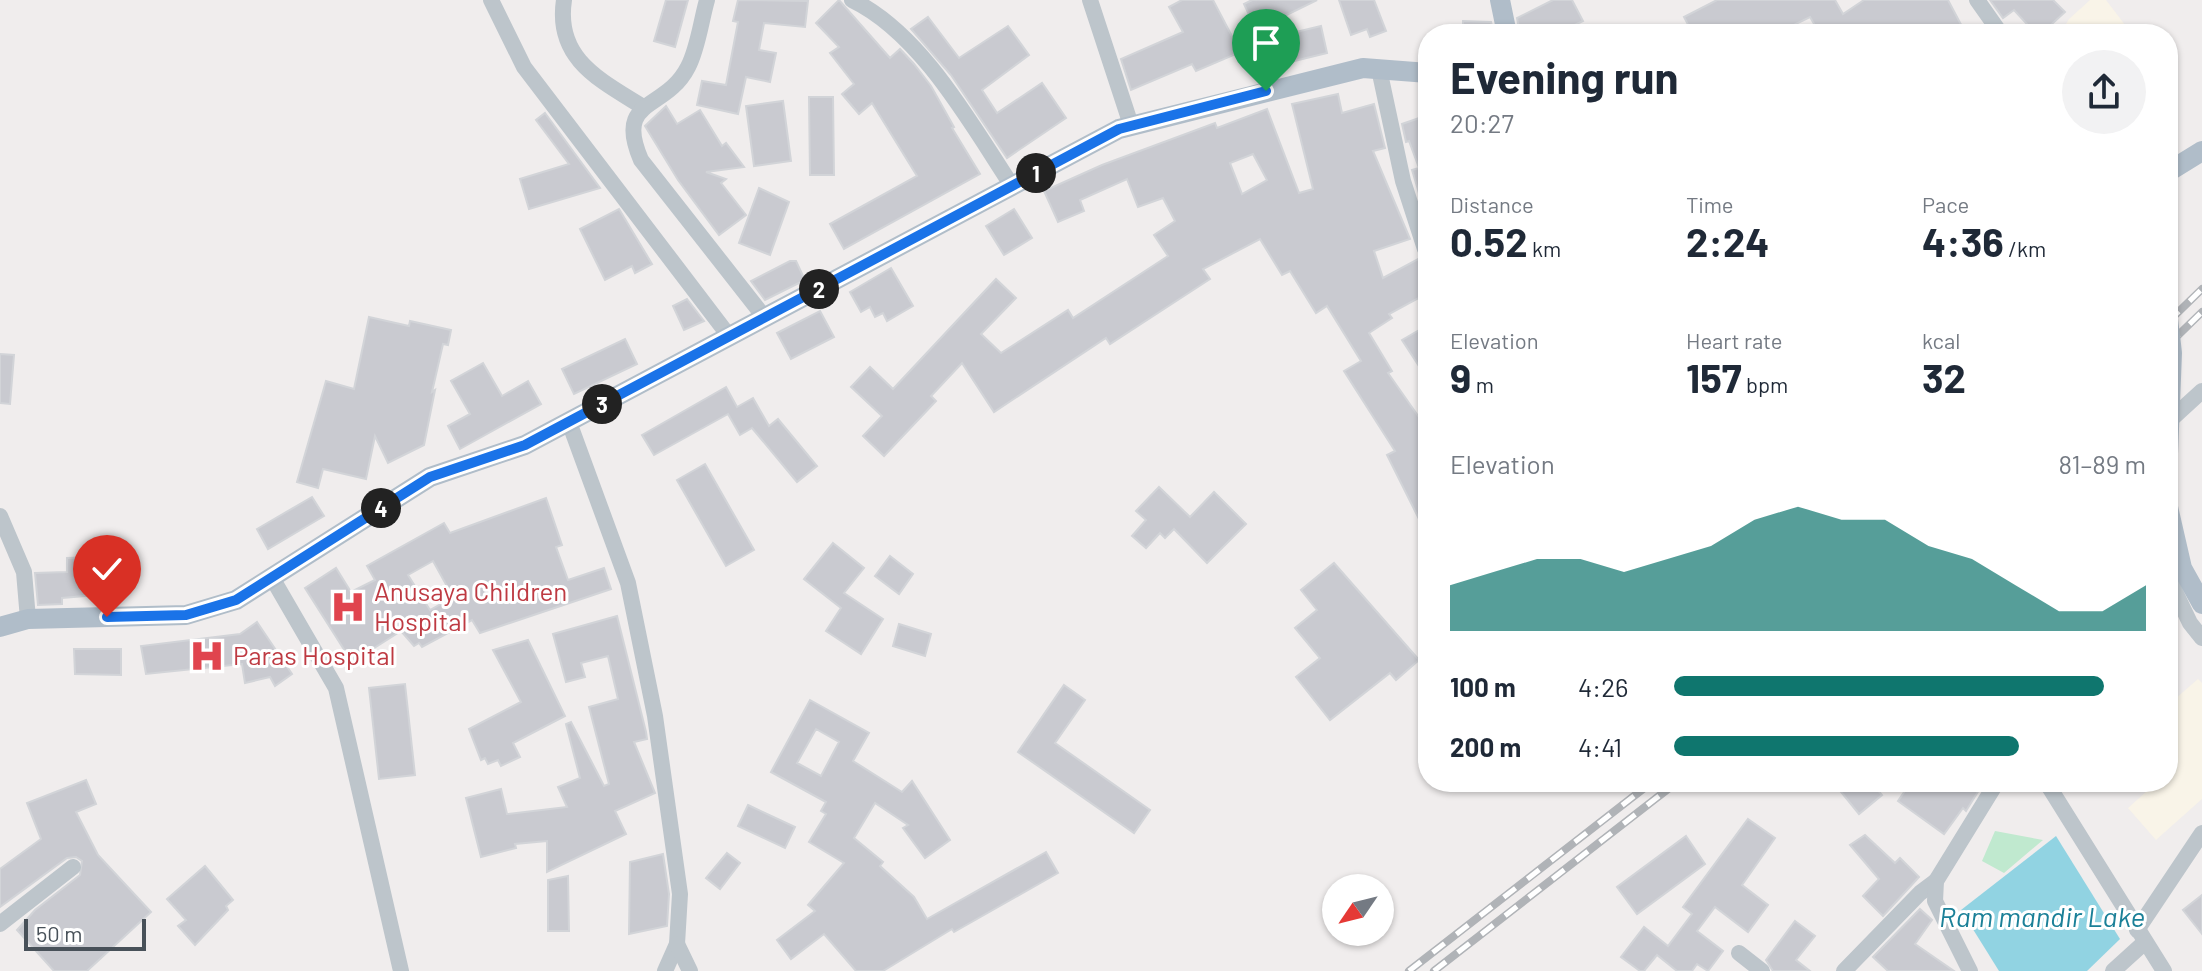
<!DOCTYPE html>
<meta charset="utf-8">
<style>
body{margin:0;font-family:Barlow,sans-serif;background:#f2f2f3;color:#1f2937;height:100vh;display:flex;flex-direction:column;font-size:30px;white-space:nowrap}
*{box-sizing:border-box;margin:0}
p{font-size:26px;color:#747a83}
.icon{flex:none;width:44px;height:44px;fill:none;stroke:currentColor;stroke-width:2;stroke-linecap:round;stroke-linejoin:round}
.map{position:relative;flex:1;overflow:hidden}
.details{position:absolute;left:1418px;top:24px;width:760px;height:768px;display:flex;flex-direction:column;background:#fff;border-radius:32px;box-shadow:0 2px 6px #0004}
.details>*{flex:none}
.needle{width:52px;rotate:235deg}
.fabs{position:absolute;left:1322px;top:874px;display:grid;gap:16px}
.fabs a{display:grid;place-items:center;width:72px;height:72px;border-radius:50%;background:#fff;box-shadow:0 2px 6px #0004;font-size:40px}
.scale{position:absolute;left:24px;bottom:20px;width:122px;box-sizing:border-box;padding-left:8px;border:4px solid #485159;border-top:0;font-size:22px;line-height:28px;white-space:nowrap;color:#485159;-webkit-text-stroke:6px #fff;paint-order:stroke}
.pin{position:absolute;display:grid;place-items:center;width:68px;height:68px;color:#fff;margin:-82px -34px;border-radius:50% 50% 50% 0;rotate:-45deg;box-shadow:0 0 8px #0007}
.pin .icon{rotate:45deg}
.km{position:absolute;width:40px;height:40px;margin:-20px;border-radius:50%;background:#222;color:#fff;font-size:22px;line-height:40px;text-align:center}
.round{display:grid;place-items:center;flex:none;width:84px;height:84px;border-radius:42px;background:#f2f2f3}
.summary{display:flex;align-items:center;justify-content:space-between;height:136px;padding:0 32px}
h1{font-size:44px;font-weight:700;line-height:60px}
.stats{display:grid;grid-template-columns:repeat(3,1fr);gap:12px;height:136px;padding:8px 32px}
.stats div{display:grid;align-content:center}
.stats b{font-size:40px;font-weight:700}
.stats small{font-size:22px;font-weight:400}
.stats p{font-size:22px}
.chart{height:224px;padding:16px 32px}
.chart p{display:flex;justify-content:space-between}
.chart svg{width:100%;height:144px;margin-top:8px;fill:#0f766e;opacity:.7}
ul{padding:0 32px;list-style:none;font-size:26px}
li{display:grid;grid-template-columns:128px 96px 1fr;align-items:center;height:60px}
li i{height:20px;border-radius:10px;background:#0f766e}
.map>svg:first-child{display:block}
.commercial{fill:#f9f4e8}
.green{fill:#c0e9cf}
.water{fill:#91d3e2}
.building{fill:#c9cad0;stroke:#d2d4d8;stroke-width:2;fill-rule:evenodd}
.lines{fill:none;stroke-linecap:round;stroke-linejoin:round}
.minor{stroke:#bdc5cb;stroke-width:16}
.major{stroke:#b0bdc9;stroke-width:20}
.rail-casing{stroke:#b0b3b7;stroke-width:8}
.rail{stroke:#fff;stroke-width:5;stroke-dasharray:15;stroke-linecap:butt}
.major-bridge{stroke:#b0bdc9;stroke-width:20}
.route-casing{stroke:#fff;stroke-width:16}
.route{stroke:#1a73e8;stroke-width:10}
.labels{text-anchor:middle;stroke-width:6;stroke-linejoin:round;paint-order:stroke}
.health-label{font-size:26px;fill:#be3a42;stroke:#fff;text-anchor:start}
.water-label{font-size:28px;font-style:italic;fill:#1b8098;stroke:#fff}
</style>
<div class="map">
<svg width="2202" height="971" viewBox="0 0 2202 971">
<rect width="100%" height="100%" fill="#f0eded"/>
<g class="commercial">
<polygon points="2090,0 2106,0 2132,34 2060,34 2069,19"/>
<polygon points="2198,679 2202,683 2202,799 2156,840 2128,808 2157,782 2168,782 2168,705"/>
</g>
<polygon class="green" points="1995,831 2043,840 2004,873 1982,861"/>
<polygon class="water" points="2056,836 2120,939 2087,971 1999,971 1961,910"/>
<g class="building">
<polygon points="666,0 688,0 675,47 654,41"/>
<polygon points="738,0 808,1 805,27 764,23 759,50 776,53 770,82 746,77 738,114 697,105 702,81 726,85 738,22 733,21"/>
<polygon points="839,0 890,58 900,49 914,64 931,86 954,127 952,128 980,174 844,249 830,224 917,176 872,103 859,114 842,94 854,84 830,53 839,47 816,23"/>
<polygon points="1182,0 1213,0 1234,40 1236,54 1196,71 1192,64 1131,90 1121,59 1183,32 1169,7"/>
<polygon points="1252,0 1317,0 1256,30 1244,4"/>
<polygon points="1339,0 1374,0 1386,31 1370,37 1367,29 1351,35"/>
<polygon points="1553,0 1572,0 1583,21 1556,34 1520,34 1517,18"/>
<polygon points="1717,0 1835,0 1843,14 1864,0 1948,0 1966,34 1820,34 1810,17 1775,34 1743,34 1739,26 1724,34 1693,34 1684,17"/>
<polygon points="1990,0 2053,0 2065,12 2041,34 2036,34 2014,10 2003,18"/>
<polygon points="928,17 959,58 1008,26 1029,55 982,90 997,113 1042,83 1066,118 1007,158 951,75 911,29"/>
<polygon points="1463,21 1491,22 1494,34 1463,34"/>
<polygon points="1321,26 1327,53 1274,66 1267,39"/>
<path d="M 1338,94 L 1342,113 L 1374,104 L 1385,148 L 1373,151 L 1410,239 L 1374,251 L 1383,278 L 1418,259 L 1428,278 L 1428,293 L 1389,314 L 1392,318 L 1369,333 L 1392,371 L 1388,373 L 1428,430 L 1428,537 L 1387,455 L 1395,451 L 1344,371 L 1361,361 L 1327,306 L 1316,313 L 1290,271 L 1282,275 L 1260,239 L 1203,269 L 1210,279 L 1110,344 L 1106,338 L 994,412 L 962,363 L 931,396 L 936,401 L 884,456 L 863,436 L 882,416 L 851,387 L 870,367 L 893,389 L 996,279 L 1016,298 L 981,334 L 1001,353 L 1068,310 L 1073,318 L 1168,256 L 1154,235 L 1175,221 L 1163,198 L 1138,207 L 1127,179 L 1080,200 L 1084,211 L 1058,222 L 1044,191 L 1102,165 L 1215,123 L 1217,128 L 1267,109 L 1299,193 L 1313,189 L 1292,104 ZM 1253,154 L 1267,180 L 1242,194 L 1230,163 Z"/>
<polygon points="809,97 833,97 834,175 810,175"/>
<polygon points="783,101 791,161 754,166 746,106"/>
<polygon points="666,106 677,124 700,110 722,146 726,143 744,167 706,172 726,179 721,183 746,215 719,235 678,180 645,126"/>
<polygon points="545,113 600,188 529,209 520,179 569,164 536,120"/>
<polygon points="1428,115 1428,223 1412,170 1419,168 1409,141 1406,142 1402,124"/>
<polygon points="759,188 789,202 770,255 739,243"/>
<polygon points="619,209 652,264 635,273 632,266 605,280 580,229"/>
<polygon points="1014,209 1032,238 1004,255 986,226"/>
<polygon points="790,261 796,261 805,280 765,300 751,281"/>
<polygon points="891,268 913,306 887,321 883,313 875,317 870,307 861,312 850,292"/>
<polygon points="687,299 704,321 684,330 673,306"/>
<polygon points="820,311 834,337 791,359 777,333"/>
<polygon points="369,317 409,326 410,321 451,330 448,345 443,344 432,392 435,390 424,445 388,463 375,436 366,479 323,469 318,488 297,482 326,381 354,389"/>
<polygon points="1428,325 1428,380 1402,340"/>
<polygon points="625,339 637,364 574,394 562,369"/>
<polygon points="0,354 14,355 10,404 0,403"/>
<polygon points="483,363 502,396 528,381 541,404 460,449 448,426 470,414 451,381"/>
<polygon points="726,387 737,407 753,398 769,426 778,419 817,466 797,482 752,428 740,435 728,414 654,455 642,435"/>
<polygon points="705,464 754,550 726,566 677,480"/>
<polygon points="1159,487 1190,517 1214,492 1246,524 1207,563 1174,529 1165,538 1160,533 1146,548 1132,536 1146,520 1136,511"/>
<polygon points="312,497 324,516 268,549 257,529"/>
<path d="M 546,498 L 562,545 L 556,547 L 568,580 L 604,568 L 611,589 L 480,633 L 472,620 L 422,647 L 419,643 L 414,646 L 401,631 L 352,662 L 305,588 L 336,568 L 351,592 L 375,580 L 367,566 L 444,523 L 450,533 ZM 433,561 L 453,597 L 430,610 L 408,575 Z"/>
<polygon points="833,543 864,568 844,593 883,619 861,654 826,631 841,608 804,579"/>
<polygon points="890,556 913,574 899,594 875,576"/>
<polygon points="95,557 96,595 62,598 62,604 38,605 35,573 67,572 67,558"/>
<polygon points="1334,563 1419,660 1396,680 1390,673 1330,720 1296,677 1320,658 1295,628 1317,610 1301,590"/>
<polygon points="617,616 646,732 647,739 634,742 655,793 615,811 626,834 547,872 547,841 515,844 516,848 481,857 466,798 501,789 507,814 567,807 558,787 580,778 566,724 571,722 604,786 609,784 589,707 618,699 608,656 581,663 585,677 566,682 553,634"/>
<polygon points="257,622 292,674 275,686 270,677 245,683 242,664 146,674 141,646 240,634"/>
<polygon points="899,624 931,634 925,656 893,646"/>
<polygon points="528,640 565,716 513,743 520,757 501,766 498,760 488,764 485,758 481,760 469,729 521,702 493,650"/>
<polygon points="74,649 121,649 121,675 75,674"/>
<polygon points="405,684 415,775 379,779 369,688"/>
<polygon points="1064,685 1085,700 1055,743 1150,810 1134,833 1018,752"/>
<path d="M 810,700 L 869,733 L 853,761 L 902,792 L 912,781 L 950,840 L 925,858 L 903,828 L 908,825 L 875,803 L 854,838 L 883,862 L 880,866 L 914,897 L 927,919 L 1046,852 L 1058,873 L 954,932 L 952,929 L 883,971 L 856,971 L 824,934 L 791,959 L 777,940 L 815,911 L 808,905 L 844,863 L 809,842 L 826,814 L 821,811 L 826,802 L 771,772 ZM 816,729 L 839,742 L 821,776 L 797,763 Z"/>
<polygon points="86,780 96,804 76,812 98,855 151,912 87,971 54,971 17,930 35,910 80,875 82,861 76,857 67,858 0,907 0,869 41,839 27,803"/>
<polygon points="1833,782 1871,782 1882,795 1859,814"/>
<polygon points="1911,782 1984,782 1966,811 1963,808 1944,834 1898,801"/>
<polygon points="748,805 795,827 785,848 738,826"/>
<polygon points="1748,819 1775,838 1742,885 1768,905 1748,932 1715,907 1697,931 1723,951 1708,971 1697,964 1692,971 1677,971 1657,955 1644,971 1640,971 1621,957 1644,927 1668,946 1692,914 1683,907"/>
<polygon points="1865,835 1895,863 1900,858 1919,877 1883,916 1863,896 1879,879 1850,845"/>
<polygon points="1686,836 1705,864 1637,914 1617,887"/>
<polygon points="727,853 740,863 720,889 706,878"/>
<polygon points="663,854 669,894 667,926 629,934 630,862"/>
<polygon points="205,866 233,900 226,906 228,910 195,945 178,926 186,920 167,899"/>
<polygon points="568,876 569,931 548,931 548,880"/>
<polygon points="2202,895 2202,934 2183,910"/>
<polygon points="1920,909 1932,920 1915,944 1954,971 1888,971 1873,957"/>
<polygon points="1795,921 1815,936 1796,960 1810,971 1773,971 1766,960"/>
</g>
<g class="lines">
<g class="minor">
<polyline points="491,0 524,67 729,336"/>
<path d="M 564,0 C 555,59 600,80 643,107"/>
<path d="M 707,0 C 701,21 698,48 688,67 C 665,112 614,97 641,160 L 765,318"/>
<path d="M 852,0 C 921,33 971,124 1012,186"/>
<polyline points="1090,0 1131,125"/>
<polyline points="1977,0 2001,34"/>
<polyline points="1379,69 1403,181 1425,249"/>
<polyline points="569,422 628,583 655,716 680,894 677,944 665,971"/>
<polyline points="2168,422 2202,391"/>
<polyline points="0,516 24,572 28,619"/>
<polyline points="271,576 336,688 401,971"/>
<polyline points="2168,577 2190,623 2202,638"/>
<polyline points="2046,782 2164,971"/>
<polyline points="0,924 73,867"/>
<polyline points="2137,930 2202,833"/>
<polyline points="677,944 690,971"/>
<polyline points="1739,953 1762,971"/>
<polyline points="1844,971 1920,893 1936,881"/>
<polyline points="1970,971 1935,901 1936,881 1997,782"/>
<polyline points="2113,971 2145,942"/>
</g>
<g class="major">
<polyline points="1500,0 1507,34"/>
<polyline points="2168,172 2202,151"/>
<polyline points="2168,507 2182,568 2202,604"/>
<polyline points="0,627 28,619 186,615 236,600 430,477 525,445 1119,129 1363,68 1428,73"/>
</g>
<g class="rail-casing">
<g id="rail">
<polyline points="2168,322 2202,289"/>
<polyline points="2168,345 2202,312"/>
<polyline points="1409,971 1652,782"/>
<polyline points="1434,971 1677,782"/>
</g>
</g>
<use href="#rail" class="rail"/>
<polyline class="major-bridge" points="2168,319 2172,353 2168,454"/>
</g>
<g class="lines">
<g class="route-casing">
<polyline id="route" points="107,617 186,615 236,600 430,477 525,445 1119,129 1266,91"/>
</g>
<use href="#route" class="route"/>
</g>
<defs>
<g id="hospital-bare" transform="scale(2.76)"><path d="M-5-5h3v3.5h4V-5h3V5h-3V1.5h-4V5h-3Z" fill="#e0444e" stroke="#fff" stroke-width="2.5" paint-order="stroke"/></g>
</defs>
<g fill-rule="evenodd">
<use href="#hospital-bare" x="348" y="607"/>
<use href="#hospital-bare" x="207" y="656"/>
</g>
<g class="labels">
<g class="health-label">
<text x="374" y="601">Anusaya Children<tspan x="374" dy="30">Hospital</tspan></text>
<text x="233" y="665">Paras Hospital</text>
</g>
<g class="water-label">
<text x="2042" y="927">Ram mandir Lake</text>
</g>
</g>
</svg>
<div class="fabs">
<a><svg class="needle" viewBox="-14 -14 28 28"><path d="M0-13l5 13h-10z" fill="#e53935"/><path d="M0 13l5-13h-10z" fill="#747a83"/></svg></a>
</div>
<div class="scale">50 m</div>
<div class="pin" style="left:1266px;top:91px;background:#1e9e55"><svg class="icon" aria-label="arrive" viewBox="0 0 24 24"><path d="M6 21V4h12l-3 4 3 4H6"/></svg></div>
<div class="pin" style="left:107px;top:617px;background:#d93025"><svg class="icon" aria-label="check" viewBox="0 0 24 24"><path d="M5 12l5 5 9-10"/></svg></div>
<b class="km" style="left:1036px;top:173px">1</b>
<b class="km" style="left:819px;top:289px">2</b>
<b class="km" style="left:602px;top:404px">3</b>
<b class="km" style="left:381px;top:508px">4</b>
<section class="details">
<div class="summary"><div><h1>Evening run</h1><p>20:27</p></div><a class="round"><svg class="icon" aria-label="share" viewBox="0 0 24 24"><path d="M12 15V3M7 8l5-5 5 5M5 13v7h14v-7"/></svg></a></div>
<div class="stats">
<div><p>Distance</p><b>0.52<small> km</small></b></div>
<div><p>Time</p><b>2:24</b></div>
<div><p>Pace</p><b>4:36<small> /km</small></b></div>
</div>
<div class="stats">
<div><p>Elevation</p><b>9<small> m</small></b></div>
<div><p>Heart rate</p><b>157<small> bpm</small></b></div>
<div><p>kcal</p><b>32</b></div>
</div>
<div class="chart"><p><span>Elevation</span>81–89 m</p>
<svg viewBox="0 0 160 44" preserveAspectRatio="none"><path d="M0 44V30L10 26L20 22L30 22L40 26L50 22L60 18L70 10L80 6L90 10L100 10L110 18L120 22L130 30L140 38L150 38L160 30V44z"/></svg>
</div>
<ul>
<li><b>100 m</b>4:26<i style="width:91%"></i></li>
<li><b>200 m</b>4:41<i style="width:73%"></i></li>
</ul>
</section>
</div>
